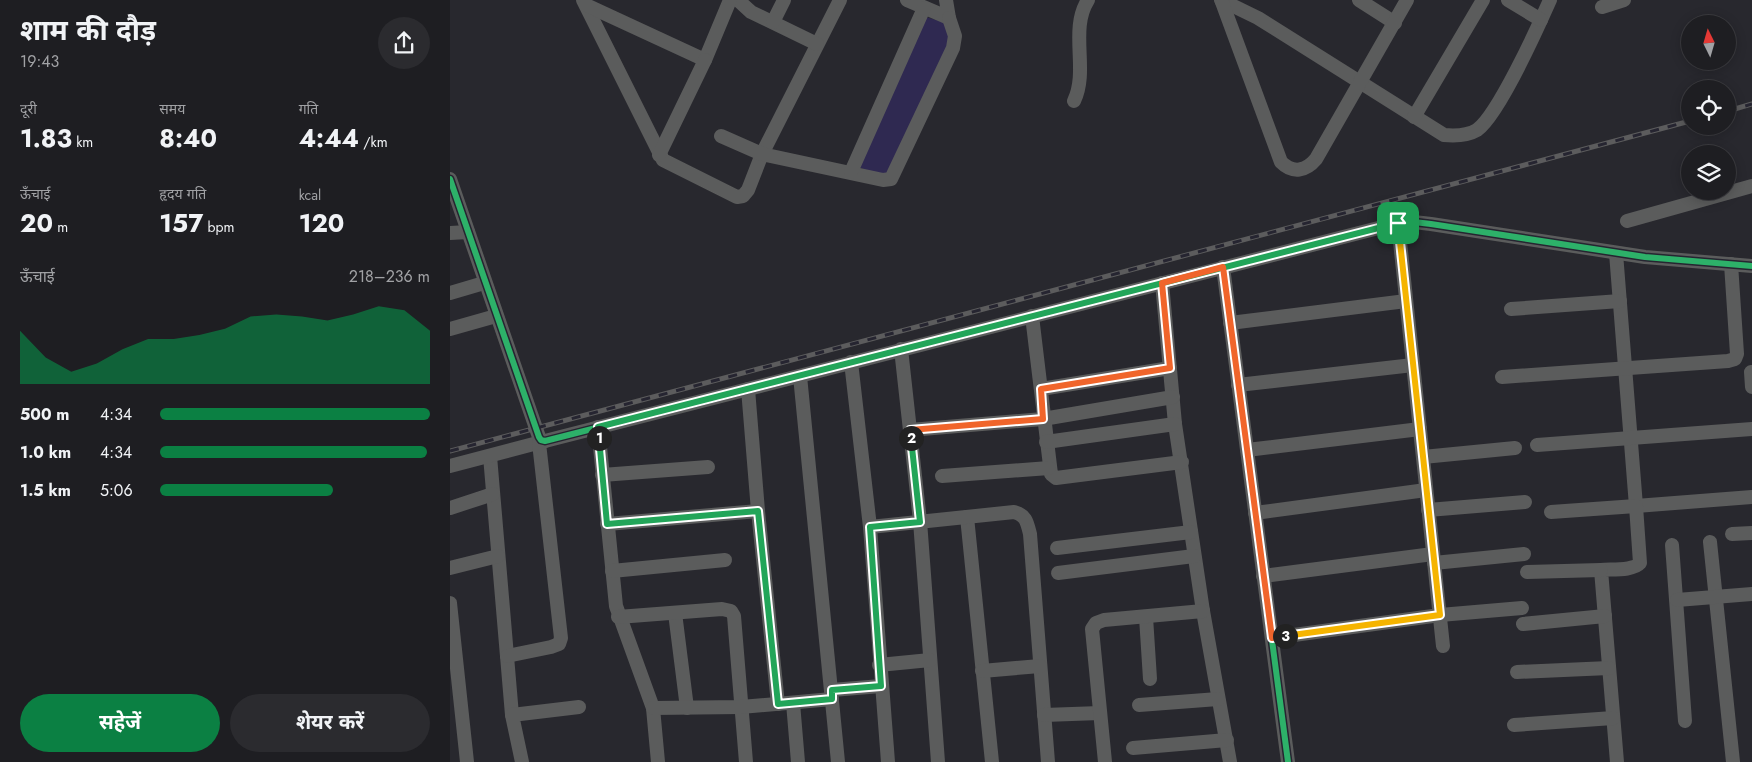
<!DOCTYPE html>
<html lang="hi">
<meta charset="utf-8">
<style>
body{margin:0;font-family:Jost,"Noto Sans Devanagari",sans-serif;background:#2b2b2f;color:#f1f3f6;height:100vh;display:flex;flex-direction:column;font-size:19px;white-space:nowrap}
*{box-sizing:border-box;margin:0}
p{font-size:16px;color:#a1a2a5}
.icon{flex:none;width:28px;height:28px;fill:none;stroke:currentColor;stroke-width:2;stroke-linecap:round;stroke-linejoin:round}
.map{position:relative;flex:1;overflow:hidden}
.panel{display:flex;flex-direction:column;background:#1e1e22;width:450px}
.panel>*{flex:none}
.needle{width:32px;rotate:355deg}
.tools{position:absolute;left:1231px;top:15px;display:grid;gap:10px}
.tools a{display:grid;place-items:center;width:55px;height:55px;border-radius:50%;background:#1e1e22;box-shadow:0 2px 12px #0003,0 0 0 1px #3c3c40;font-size:25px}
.pin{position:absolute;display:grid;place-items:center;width:42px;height:42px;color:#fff;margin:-21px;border-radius:10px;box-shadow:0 2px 8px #0006}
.km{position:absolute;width:25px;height:25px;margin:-12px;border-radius:50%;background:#222;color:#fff;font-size:14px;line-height:25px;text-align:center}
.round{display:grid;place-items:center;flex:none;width:52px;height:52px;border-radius:26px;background:#2b2b2f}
.headline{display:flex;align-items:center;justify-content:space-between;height:85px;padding:0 20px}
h1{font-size:28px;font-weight:700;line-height:38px}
.metrics{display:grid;grid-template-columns:repeat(3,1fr);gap:8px;height:85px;padding:5px 20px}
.metrics div{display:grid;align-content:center}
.metrics b{font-size:25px;font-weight:700}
.metrics small{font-size:14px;font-weight:400}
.metrics p{font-size:14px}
.chart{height:140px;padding:10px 20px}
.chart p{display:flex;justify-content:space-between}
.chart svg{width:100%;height:90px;margin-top:5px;fill:#0b8043;opacity:.7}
.action{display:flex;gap:10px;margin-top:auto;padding:10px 20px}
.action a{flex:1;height:58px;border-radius:30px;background:#0b8043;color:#fff;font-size:20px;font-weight:700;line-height:58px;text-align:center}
.action a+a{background:#2b2b2f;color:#f1f3f6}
ul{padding:0 20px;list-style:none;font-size:16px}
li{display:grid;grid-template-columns:80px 60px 1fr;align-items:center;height:38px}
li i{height:12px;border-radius:6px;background:#0b8043}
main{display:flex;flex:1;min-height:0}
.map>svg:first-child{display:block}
.green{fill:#2f2951}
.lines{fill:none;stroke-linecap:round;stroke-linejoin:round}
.minor{stroke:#5b5c5c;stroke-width:14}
.rail-casing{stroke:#5c5c5d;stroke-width:5}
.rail{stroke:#262531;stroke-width:3;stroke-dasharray:9;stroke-linecap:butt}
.cycleway-casing{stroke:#262531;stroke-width:9}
.cycleway{stroke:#2db169;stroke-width:6}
.split-1-casing{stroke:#fff;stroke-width:10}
.split-2-casing{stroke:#fff;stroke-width:10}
.split-3-casing{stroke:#fff;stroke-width:10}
.split-4-casing{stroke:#fff;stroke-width:10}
.split-1{stroke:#22a559;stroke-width:6}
.split-2{stroke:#22a559;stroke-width:6}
.split-3{stroke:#f0652b;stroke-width:6}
.split-4{stroke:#f5b400;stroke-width:6}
</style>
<main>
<section class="panel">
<div class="headline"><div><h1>शाम की दौड़</h1><p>19:43</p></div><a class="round"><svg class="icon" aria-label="share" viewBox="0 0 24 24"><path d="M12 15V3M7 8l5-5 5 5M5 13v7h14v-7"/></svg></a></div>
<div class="metrics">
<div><p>दूरी</p><b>1.83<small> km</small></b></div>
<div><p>समय</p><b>8:40</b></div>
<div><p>गति</p><b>4:44<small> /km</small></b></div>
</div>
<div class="metrics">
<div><p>ऊँचाई</p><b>20<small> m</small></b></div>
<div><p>हृदय गति</p><b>157<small> bpm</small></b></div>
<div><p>kcal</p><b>120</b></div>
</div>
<div class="chart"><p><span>ऊँचाई</span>218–236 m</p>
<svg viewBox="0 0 160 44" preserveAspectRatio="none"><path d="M0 44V18L10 31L20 38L30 34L40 27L50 22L60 22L70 20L80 17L90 11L100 10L110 11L120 13L130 10L140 6L150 8L160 18V44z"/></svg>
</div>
<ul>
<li><b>500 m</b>4:34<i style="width:100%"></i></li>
<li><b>1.0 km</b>4:34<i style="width:99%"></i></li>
<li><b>1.5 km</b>5:06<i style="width:64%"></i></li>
</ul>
<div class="action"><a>सहेजें</a><a>शेयर करें</a></div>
</section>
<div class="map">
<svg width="1302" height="762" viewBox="0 0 1302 762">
<rect width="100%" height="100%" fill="#28282e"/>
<polygon class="green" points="476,17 493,22 502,36 438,177 407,167"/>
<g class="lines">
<g class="minor">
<polyline points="133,0 213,160 287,197 293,196 298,190 312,154 390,0"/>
<polyline points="288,0 301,12 367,44"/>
<polyline points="457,0 499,18 496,0"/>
<path d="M 771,0 L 808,18 L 994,135 C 1005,136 1017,136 1027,130 C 1048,115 1088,27 1100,0"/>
<polyline points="909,0 945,23"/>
<polyline points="1058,0 1091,20"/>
<path d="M 772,2 L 831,162 C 843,174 856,171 866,159 L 957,0"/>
<polyline points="136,5 255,60 280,0"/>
<polyline points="1152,7 1174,0"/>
<polyline points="323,22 334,0"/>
<path d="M 624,101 C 639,70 619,30 638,0"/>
<polyline points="964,117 1033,0"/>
<polyline points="271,136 312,154 433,180 441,179 503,48 505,36 499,18"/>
<polyline points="209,155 255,60"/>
<polyline points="401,172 474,8"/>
<polyline points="0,179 89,437 91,440 95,441 948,223 964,222 981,224 1195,257 1302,266"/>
<polyline points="1177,221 1302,186"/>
<polyline points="948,223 993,646"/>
<polyline points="0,233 18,232"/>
<polyline points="1166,253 1186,506 1302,497"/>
<polyline points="773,267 838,762"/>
<polyline points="712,283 725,424 753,611 780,762"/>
<polyline points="0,293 34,283"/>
<polyline points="1061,309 1170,301"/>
<polyline points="582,316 601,474 606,478 732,462"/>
<polyline points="780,323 956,301"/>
<polyline points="0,329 46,316"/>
<polyline points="451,349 470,521 488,762"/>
<polyline points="401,362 420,527 438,762"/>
<polyline points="1301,372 1302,387"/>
<polyline points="350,376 388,762"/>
<polyline points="1052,377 1278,361 1285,359 1287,354 1281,264"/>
<polyline points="788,385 963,365"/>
<polyline points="298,389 308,511 328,704"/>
<polyline points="591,389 720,368"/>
<polyline points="148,427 166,606 203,708 208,762"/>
<polyline points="460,430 593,419 723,397"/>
<polyline points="596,442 725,424"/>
<polyline points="1087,445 1302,429"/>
<polyline points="797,450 970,429"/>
<polyline points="40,456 62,715"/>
<polyline points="973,457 1065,448"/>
<polyline points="0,466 95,441"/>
<polyline points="152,475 258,467"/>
<polyline points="492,476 599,468"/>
<polyline points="0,508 43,494"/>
<polyline points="978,510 1075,502"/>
<path d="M 1101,512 L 1186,506 L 1190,563 C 1183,571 1162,569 1151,570 L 1167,762"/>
<polyline points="805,513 976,490"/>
<polyline points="517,517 542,762"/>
<polyline points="157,524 308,511"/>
<path d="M 420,527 L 564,512 C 576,515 577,522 580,534 L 598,762"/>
<polyline points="1282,534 1302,533"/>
<polyline points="1260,542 1283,762"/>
<polyline points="1222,545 1235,721"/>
<polyline points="607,548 741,532"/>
<polyline points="984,563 1074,554"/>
<polyline points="0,568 48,556"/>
<polyline points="162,571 275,560"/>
<polyline points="1077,572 1151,570"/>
<polyline points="608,573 744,556"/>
<polyline points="813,576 983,554"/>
<polyline points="1227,600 1302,594"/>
<polyline points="0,603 17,762"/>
<polyline points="225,613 237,708"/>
<polyline points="168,617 272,609 281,611 284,616 296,762"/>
<polyline points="696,617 700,679"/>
<polyline points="1073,624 1155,616"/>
<polyline points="822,638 990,615 1072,608"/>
<polyline points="57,656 101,647 109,644 111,638 89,443"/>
<polyline points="429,665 480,660"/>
<polyline points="532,671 590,666"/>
<polyline points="1067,672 1159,668"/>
<polyline points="382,690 431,686"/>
<polyline points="343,703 348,762"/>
<polyline points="689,705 768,699"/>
<polyline points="203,708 291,707 382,699"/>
<polyline points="594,715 650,713"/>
<polyline points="1064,725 1163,718"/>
<polyline points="683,748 777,740"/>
<polyline points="72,762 62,715 129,707"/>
<polyline points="655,762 642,629 646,623 654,620 753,611"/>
</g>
<g class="rail-casing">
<g id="rail">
<polyline points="1278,111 1302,104"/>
<polyline points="0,451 1240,121"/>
</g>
</g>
<use href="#rail" class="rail"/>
<g class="cycleway-casing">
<g id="cycleway">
<polyline points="0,179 89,437 91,440 95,441 948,223 964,222 981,224 1195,257 1302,266"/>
<polyline points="773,267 838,762"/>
</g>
</g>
<use href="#cycleway" class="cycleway"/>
</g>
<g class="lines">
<g class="split-1-casing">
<polyline id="split-1" points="149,438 148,427 948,223"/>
</g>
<g class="split-2-casing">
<polyline id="split-2" points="149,438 157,524 308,511 328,704 382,699 382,690 431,686 420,527 470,522 461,438"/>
</g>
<g class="split-3-casing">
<polyline id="split-3" points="461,438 460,430 593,419 591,389 720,368 712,283 773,267 822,638 835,636"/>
</g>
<g class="split-4-casing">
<polyline id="split-4" points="835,636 990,615 948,223"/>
</g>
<use href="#split-1" class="split-1"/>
<use href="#split-2" class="split-2"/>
<use href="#split-3" class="split-3"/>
<use href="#split-4" class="split-4"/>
</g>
</svg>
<div class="tools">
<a><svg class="needle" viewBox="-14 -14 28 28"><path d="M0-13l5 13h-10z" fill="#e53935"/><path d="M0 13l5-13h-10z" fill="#a1a2a5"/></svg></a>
<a><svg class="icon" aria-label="locate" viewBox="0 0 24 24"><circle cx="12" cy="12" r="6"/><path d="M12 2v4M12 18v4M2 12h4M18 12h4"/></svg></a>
<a><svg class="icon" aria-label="layers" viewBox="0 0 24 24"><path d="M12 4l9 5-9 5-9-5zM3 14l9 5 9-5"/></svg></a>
</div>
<div class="pin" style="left:948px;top:223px;background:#1e9e55"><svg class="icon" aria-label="arrive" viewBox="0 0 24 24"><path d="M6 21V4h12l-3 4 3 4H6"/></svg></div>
<b class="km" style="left:149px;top:438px">1</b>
<b class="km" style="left:461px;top:438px">2</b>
<b class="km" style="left:835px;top:636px">3</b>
</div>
</main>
